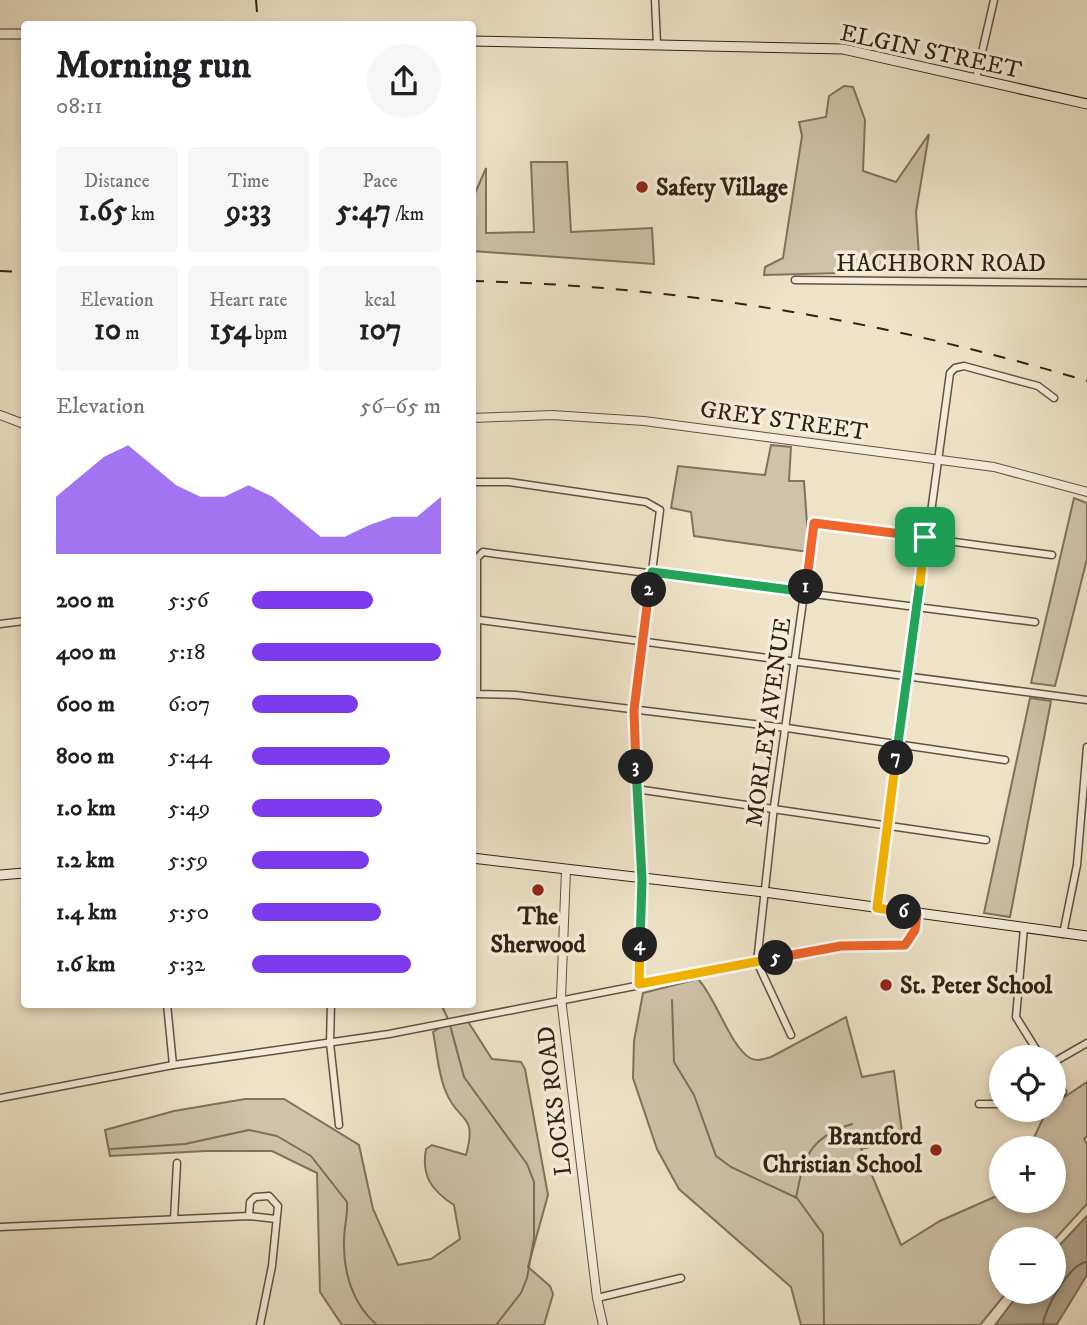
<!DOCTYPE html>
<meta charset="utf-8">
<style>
body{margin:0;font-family:"IM FELL DW Pica",serif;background:#f6f6f6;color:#202124;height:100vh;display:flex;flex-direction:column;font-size:26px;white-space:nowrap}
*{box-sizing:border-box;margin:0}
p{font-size:23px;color:#757577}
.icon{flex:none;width:38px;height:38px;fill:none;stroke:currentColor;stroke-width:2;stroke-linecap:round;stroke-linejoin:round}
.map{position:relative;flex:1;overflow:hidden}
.side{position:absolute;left:21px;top:21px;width:455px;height:987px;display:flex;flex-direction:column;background:#fff;border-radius:7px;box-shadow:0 4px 10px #0003}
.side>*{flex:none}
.fabs{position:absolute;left:989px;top:1045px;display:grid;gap:14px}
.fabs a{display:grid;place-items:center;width:77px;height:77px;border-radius:50%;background:#fff;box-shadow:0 4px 10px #0003;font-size:35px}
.pin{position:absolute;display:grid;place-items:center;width:60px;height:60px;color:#fff;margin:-30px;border-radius:14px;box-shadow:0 4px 10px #0006}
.km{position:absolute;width:35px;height:35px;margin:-18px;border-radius:50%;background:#222;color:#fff;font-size:19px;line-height:35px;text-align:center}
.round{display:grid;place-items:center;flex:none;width:74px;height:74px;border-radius:37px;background:#f6f6f6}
.overview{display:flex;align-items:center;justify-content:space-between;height:119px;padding:0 35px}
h1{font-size:38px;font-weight:700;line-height:52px}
.stats{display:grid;grid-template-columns:repeat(3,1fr);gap:10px;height:119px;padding:7px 35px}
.stats div{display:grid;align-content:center;border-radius:7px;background:#f6f6f6;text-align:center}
.stats b{font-size:30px;font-weight:700}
.stats small{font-size:19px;font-weight:400}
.stats p{font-size:19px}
.chart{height:196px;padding:14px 35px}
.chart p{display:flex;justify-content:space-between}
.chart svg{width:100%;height:126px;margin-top:7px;fill:#7c3aed;opacity:.7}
ul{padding:0 35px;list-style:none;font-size:23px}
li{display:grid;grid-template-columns:112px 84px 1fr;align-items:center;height:52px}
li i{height:18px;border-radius:9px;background:#7c3aed}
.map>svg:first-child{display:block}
.green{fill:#cec2a8;stroke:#80725d;stroke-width:2}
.water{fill:#aea189;stroke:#7c6e59;stroke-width:2}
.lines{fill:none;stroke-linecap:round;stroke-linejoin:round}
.shore{stroke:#70624e;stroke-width:2}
.stream{stroke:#7c6e59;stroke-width:2}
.minor-casing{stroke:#61523f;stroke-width:9}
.tertiary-casing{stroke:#61523f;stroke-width:10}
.secondary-casing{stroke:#322212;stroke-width:11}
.minor{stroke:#f4eddb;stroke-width:6}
.tertiary{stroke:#f4eddb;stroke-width:8}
.secondary{stroke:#f4eddb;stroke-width:9}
.rail{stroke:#322212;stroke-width:2;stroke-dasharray:12 12;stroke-linecap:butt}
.split-1-casing{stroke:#fff;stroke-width:14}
.split-2-casing{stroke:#fff;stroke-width:14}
.split-3-casing{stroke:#fff;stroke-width:14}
.split-4-casing{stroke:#fff;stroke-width:14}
.split-5-casing{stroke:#fff;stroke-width:14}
.split-6-casing{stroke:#fff;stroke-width:14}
.split-7-casing{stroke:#fff;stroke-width:14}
.split-8-casing{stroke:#fff;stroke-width:14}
.split-9-casing{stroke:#fff;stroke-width:14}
.split-1{stroke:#f0652b;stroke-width:9}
.split-2{stroke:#22a559;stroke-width:9}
.split-3{stroke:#f0652b;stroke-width:9}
.split-4{stroke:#22a559;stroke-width:9}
.split-5{stroke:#f5b400;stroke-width:9}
.split-6{stroke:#f0652b;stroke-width:9}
.split-7{stroke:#f5b400;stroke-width:9}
.split-8{stroke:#22a559;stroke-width:9}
.split-9{stroke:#f5b400;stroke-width:9}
.poi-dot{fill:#8f2418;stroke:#f4eddb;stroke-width:2.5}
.labels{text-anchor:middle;stroke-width:7;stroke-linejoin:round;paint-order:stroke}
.street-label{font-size:24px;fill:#322212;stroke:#f4eddb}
.poi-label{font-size:24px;font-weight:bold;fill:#322212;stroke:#f4eddb;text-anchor:start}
</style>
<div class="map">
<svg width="1087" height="1325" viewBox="0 0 1087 1325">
<rect width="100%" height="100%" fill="#eee3c7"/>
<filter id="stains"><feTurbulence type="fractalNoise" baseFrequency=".00286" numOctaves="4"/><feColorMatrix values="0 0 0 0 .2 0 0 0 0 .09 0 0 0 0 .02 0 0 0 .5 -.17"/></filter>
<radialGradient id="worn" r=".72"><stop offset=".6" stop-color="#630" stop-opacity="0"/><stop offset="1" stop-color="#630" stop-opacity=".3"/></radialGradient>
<g class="green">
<polygon points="844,86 853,87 865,120 863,171 896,182 929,134 916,212 920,271 764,275 765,267 783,258 802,136 799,122 826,117 829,96"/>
<polygon points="531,162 567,162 571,232 652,228 654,264 473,251 473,198 486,168 486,233 534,232"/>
<polygon points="771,445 791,447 789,481 804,481 809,552 694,536 691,512 671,508 678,466 765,475"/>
<polygon points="1074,498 1087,503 1087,559 1055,686 1031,683"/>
<polygon points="1030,698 1051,701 1010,917 984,913"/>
<path d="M 698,979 C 716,998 730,1046 750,1058 C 757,1062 763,1059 771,1057 L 846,1017 L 862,1077 L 894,1071 L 903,1140 L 861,1149 L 901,1245 L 940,1221 L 1001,1194 L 1001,1200 L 1054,1200 L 1054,1148 L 1029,1148 L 1047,1110 L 1054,1110 L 1054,1104 L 1087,1082 L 1087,1136 L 1084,1139 L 1087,1144 L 1087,1204 L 1054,1240 L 1001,1239 L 1001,1292 L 1007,1292 L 980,1325 L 801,1325 L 791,1287 L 679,1189 L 657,1149 L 633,1078 L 634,1041 L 643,993 Z"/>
<path d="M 467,1020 L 492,1059 L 521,1062 L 525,1069 L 548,1195 L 528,1267 L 550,1286 L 553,1294 L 544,1325 L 342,1325 L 320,1292 L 317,1173 L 272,1151 L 206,1151 L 110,1156 L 105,1130 L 174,1111 L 245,1099 L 284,1099 L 359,1145 L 373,1209 L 398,1265 L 431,1259 L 460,1239 L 454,1205 C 432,1191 421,1176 426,1149 L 432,1145 L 466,1155 C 478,1112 458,1123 446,1092 C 438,1074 437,1051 433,1032 L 449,1022 Z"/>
</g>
<polygon class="water" points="1087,1216 1087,1275 1057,1324 995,1325 1020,1292 1054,1292 1054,1251"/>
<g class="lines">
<path class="shore" d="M 1043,1325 C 1044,1309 1070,1263 1087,1262"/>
<g class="stream">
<polyline points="672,1000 674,1062 694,1095 716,1156 731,1167 797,1198 823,1234 824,1325"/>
<polyline points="441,1004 448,1019"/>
<polyline points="450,1025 464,1077 527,1164 534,1182 534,1238 527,1278 521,1293 496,1325"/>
<path d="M 111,1149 L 185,1144 L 249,1130 L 277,1136 L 311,1156 L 347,1202 C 348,1216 344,1227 344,1241 C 343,1272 353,1305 377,1325"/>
<path d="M 796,1198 C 804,1156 810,1137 852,1124"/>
</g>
<g class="minor-casing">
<g id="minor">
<polyline points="655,0 657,44"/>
<polyline points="976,78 994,0"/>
<polyline points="795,280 1087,283"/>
<polyline points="472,482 509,482 646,502 660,510 634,710 642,880 639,984"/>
<polyline points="472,619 1087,700"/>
<polyline points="0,624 24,621"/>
<polyline points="1005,760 787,728 516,695 477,694 477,558 483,552 497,554 1035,622"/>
<polyline points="636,789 986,840"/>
<polyline points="877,908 950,373 955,368 964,366 1038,386 1054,398"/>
<polyline points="1024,928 1016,1017 1041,1057"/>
<polyline points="1063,934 1077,865 1087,747"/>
<polyline points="167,1004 173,1065"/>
<polyline points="331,1004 330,1043 339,1125"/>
<polyline points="791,1035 757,962 774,807 814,523 1052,555"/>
<polyline points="1054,1062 1087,1043"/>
<polyline points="1054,1079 1063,1092"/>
<polyline points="0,1098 173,1065 389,1034 841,946 899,946 912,938 917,914"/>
<polyline points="979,1104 1001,1104"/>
<polyline points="249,1216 250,1202 255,1197 269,1196 278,1206 272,1266 260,1325"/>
<polyline points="174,1219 177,1163"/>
<polyline points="0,1227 249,1216 276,1219"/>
<polyline points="597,1298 681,1278"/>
</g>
</g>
<g class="tertiary-casing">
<g id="tertiary">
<polyline points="0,415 24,424"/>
<polyline points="472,418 552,415 644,421 994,467 1087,492"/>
<polyline points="566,870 561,998 597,1298 603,1325"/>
</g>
</g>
<g class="secondary-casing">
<g id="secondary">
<polyline points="0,34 24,34"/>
<polyline points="472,41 843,49 1087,104"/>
<polyline points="472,858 764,892 1087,936"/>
<polyline points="0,875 24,873"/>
</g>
</g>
<use href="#minor" class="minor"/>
<use href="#tertiary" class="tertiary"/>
<use href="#secondary" class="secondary"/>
<g class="rail">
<polyline points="256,0 258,24"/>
<polyline points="0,271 24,272"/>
<path d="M 472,281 C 681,286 887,321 1087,381"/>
</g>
</g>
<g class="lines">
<g class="split-1-casing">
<polyline id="split-1" points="806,587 814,523 925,537"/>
</g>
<g class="split-2-casing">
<polyline id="split-2" points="649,590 652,572 806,592 806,587"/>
</g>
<g class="split-3-casing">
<polyline id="split-3" points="636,767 634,710 649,590"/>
</g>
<g class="split-4-casing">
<polyline id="split-4" points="636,767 642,880 640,945"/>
</g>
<g class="split-5-casing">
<polyline id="split-5" points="640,945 639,984 776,958"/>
</g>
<g class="split-6-casing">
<polyline id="split-6" points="776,958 841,946 905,945 915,930 917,914 904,912"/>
</g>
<g class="split-7-casing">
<polyline id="split-7" points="896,758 877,908 904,912"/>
</g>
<g class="split-8-casing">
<polyline id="split-8" points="896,758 920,582"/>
</g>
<g class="split-9-casing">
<polyline id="split-9" points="920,582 925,537"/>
</g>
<use href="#split-1" class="split-1"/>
<use href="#split-2" class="split-2"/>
<use href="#split-3" class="split-3"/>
<use href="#split-4" class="split-4"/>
<use href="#split-5" class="split-5"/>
<use href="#split-6" class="split-6"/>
<use href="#split-7" class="split-7"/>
<use href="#split-8" class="split-8"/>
<use href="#split-9" class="split-9"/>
</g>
<g class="poi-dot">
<circle cx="642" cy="187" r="7"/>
<circle cx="538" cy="890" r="7"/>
<circle cx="886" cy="985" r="7"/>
<circle cx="936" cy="1150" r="7"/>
</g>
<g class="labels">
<g class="street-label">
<text transform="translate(931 51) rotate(12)" y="8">ELGIN STREET</text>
<text x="941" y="271">HACHBORN ROAD</text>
<text transform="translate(784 420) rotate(8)" y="8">GREY STREET</text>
<text transform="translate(768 722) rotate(-82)" y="8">MORLEY AVENUE</text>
<text transform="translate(554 1101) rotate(-97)" y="8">LOCKS ROAD</text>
</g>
<g class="poi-label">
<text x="656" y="195">Safety Village</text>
<text x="538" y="924" text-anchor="middle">The<tspan x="538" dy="28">Sherwood</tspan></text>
<text x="900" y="993">St. Peter School</text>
<text x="922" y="1144" text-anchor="end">Brantford<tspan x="922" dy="28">Christian School</tspan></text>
</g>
</g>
<rect width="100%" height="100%" filter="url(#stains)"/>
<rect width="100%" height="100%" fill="url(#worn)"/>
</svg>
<div class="fabs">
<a><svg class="icon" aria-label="locate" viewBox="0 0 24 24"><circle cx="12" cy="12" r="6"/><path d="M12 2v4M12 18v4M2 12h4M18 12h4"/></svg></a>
<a>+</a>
<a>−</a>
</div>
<div class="pin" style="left:925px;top:537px;background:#1e9e55"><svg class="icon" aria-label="arrive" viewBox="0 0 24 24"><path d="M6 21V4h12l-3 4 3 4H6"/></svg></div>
<b class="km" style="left:806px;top:587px">1</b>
<b class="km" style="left:649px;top:590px">2</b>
<b class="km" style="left:636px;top:767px">3</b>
<b class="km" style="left:640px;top:945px">4</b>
<b class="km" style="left:776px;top:958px">5</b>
<b class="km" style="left:904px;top:912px">6</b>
<b class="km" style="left:896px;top:758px">7</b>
<section class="side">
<div class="overview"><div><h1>Morning run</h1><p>08:11</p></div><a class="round"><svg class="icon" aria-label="share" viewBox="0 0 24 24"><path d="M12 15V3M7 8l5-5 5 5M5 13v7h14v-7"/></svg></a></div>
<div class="stats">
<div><p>Distance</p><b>1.65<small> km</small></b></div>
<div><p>Time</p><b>9:33</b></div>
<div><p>Pace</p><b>5:47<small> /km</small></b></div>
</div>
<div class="stats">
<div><p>Elevation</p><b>10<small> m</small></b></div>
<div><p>Heart rate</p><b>154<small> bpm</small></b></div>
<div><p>kcal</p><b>107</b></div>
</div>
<div class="chart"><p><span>Elevation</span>56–65 m</p>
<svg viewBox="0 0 160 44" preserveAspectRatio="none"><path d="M0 44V24L10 17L20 10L30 6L40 13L50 20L60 24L70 24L80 20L90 24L100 31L110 38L120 38L130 34L140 31L150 31L160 24V44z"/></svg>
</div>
<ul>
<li><b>200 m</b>5:56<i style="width:64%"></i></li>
<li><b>400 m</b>5:18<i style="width:100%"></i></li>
<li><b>600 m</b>6:07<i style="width:56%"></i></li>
<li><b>800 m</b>5:44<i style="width:73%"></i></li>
<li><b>1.0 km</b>5:49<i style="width:69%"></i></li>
<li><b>1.2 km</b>5:59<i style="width:62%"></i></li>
<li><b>1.4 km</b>5:50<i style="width:68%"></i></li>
<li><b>1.6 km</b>5:32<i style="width:84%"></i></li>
</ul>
</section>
</div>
